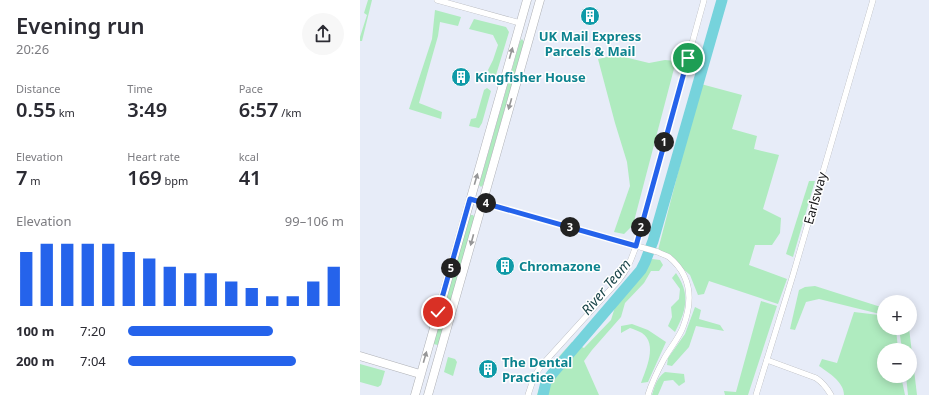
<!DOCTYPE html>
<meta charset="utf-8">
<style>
body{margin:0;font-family:"Noto Sans",sans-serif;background:#f7f7f7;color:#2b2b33;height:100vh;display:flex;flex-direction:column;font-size:15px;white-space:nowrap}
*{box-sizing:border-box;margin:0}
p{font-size:13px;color:#7c7c81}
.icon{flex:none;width:22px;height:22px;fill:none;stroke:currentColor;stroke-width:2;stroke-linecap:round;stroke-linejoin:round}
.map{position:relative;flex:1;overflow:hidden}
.drawer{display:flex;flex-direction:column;background:#fff;width:360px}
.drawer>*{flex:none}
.fabs{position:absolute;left:517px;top:295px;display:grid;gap:8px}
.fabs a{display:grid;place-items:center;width:40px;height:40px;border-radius:50%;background:#fff;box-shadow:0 2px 10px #0003;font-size:20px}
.pin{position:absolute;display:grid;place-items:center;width:34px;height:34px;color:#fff;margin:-17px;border:2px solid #fff;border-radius:50%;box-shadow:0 1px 4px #0007}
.km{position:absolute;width:20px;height:20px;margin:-10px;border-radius:50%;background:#222;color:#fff;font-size:11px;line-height:20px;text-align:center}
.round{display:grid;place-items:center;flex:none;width:42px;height:42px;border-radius:21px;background:#f7f7f7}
.headline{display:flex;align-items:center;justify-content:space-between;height:68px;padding:0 16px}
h1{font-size:22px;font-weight:600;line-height:30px}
.figures{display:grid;grid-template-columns:repeat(3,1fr);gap:6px;height:68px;padding:4px 16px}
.figures div{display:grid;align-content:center}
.figures b{font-size:20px;font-weight:600}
.figures small{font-size:11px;font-weight:400}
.figures p{font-size:11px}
.chart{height:112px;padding:8px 16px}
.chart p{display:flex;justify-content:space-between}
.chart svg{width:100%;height:72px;margin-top:4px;stroke:#2563eb;stroke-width:6}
ul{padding:0 16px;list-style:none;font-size:13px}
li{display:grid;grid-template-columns:64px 48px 1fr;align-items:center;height:30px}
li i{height:10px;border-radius:5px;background:#2563eb}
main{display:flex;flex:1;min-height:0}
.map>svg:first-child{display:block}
.built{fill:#e7ecf8;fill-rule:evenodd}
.green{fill:#afebbf}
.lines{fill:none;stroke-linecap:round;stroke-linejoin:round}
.river{stroke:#76d3dc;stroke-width:11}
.street-casing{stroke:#afb1b6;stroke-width:6}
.secondary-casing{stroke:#afb1b6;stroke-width:9}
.street{stroke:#fff;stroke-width:5.5}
.secondary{stroke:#fff;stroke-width:8}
.oneway{fill:#969697}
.route-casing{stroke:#fff;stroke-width:8}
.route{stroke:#2563eb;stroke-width:5}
.labels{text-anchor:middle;stroke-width:3;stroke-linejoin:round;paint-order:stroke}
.culture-label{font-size:13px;font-weight:bold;fill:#0d838f;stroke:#fff;text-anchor:start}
.street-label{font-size:13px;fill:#151517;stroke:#fff}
.water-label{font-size:14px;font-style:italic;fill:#1b464a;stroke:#fff}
</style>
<main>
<section class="drawer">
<div class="headline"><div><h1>Evening run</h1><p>20:26</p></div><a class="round"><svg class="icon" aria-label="share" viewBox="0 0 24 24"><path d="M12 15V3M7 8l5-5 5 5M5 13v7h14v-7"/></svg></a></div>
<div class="figures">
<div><p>Distance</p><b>0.55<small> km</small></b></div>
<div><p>Time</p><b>3:49</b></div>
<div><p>Pace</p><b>6:57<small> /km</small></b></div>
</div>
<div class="figures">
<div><p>Elevation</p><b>7<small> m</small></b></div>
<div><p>Heart rate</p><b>169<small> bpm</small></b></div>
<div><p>kcal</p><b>41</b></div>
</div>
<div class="chart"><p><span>Elevation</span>99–106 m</p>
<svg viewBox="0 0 160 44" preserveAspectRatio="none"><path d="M5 44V11M15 44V6M25 44V6M35 44V6M45 44V6M55 44V11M65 44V15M75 44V20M85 44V24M95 44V24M105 44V29M115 44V33M125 44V38M135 44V38M145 44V29M155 44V20"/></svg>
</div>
<ul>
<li><b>100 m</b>7:20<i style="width:67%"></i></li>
<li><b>200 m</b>7:04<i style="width:78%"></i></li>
</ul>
</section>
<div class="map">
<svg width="569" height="395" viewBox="0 0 569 395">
<rect width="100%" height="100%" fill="#f4f6fb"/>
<path class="built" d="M 0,0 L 569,0 L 569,395 L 0,395 ZM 524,302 L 550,302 L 550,328 L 524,328 ZM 524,350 L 550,350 L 550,376 L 524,376 Z"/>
<g class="green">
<polygon points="8,0 12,0 2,41 0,41 0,37 7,15 4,13"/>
<polygon points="75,10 101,17 98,26 80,22 78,36 59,103 82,112 81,119 49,109 72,39"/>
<polygon points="114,19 146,27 149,32 136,75 131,76 128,70 133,60 138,45 133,35 109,29"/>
<polygon points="162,39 164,42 123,185 121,187 119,185 160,41"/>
<polygon points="256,55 289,63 305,60 316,61 273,225 264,234 254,232 270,186 267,162 255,123 238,59"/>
<polygon points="341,84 382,95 372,129 397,136 394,149 419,155 403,209 421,218 420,233 412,245 395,245 389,265 427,279 418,304 349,281 344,294 338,295 330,275 313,260 298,250"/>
<polygon points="127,88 131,91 122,123 119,128 109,126 111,119 116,118 124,90"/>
<polygon points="449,181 455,181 433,257 426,254"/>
<polygon points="111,215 113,215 115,218 78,345 73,344 110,216"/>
<path d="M 292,259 L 300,260 L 303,265 L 299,271 L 291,271 L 284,283 L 265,303 L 261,317 L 232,350 L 224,361 L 239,395 L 177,395 C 183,373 197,359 212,342 L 224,348 L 251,320 L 255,307 Z"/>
<path d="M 316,273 C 325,286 328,298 323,314 C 321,320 318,326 315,332 L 308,326 L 312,317 L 311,307 L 319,299 L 320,289 L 312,278 Z"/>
<polygon points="455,286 524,308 524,315 459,299 446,302 435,330 430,329 439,290 445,287"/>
<polygon points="401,301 417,306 388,395 365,395 364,391 376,392"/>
<polygon points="335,307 341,310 339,319 360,325 364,331 336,326 329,347 312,366 307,365 308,358 325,334"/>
<path d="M 494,312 L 519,315 L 524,317 L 524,328 L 536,328 L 538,350 L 524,350 L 524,376 L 541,376 L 545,395 L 484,395 C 484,382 469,373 459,366 L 462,359 L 477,363 Z"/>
<path d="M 272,324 L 288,330 L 306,342 L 288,382 L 281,383 C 286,369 298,344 282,333 C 278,331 274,329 270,328 L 261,333 L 261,326 Z"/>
<polygon points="539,328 549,328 557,395 548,395 546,376 550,376 550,350 542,350"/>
<polygon points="88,357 95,359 97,362 93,376 84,372"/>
<polygon points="0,364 25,371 21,385 18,387 0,382"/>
<path d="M 305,372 L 324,374 L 325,382 L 319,386 L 313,380 L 304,381 L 298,395 L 292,395 C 295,385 297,378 305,372 Z"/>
</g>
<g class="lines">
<polyline class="river" points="183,395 186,382 192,374 281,270 285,262 293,241 362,0"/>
<g class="street-casing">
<g id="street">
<polyline points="77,0 160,23"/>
<path d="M 122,202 L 298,252 C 301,254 306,255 309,257 C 332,276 333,301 323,327 C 319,338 310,348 304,359 C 298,370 292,382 288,395"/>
<path d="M 407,360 L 456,378 C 462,382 467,388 471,395"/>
<path d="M 168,395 L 174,377 L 181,366 L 258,281 C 268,269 271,260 276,246 L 344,0"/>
<polyline points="396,395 433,275 513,0"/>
</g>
</g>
<g class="secondary-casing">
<g id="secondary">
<polyline points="0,356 60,374"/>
<polyline points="55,395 167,0"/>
<polyline points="68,395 180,0"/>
</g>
</g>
<use href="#street" class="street"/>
<use href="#secondary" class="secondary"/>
</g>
<defs><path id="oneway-solid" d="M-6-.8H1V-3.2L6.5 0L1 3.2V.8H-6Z"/></defs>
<g class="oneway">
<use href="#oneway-solid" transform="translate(151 53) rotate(-74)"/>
<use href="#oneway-solid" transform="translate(150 104) rotate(106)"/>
<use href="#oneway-solid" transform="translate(116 179) rotate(-74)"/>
<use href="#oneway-solid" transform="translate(112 240) rotate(105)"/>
<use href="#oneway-solid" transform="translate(65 357) rotate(-74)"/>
</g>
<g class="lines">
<g class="route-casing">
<polyline id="route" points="78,312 110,199 276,246 328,58"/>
</g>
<use href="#route" class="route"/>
</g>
<defs>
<g id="building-disc" transform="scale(1)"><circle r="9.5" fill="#0f9aa8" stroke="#fff"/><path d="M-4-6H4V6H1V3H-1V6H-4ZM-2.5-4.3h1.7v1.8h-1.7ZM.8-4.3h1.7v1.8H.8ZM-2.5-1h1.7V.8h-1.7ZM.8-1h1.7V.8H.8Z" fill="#fff"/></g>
</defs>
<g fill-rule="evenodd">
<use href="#building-disc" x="230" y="16"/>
<use href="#building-disc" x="101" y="77"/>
<use href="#building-disc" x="145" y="266"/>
<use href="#building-disc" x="128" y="369"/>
</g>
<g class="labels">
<g class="culture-label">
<text x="230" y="41" text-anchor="middle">UK Mail Express<tspan x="230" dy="15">Parcels &amp; Mail</tspan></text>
<text x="115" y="82">Kingfisher House</text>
<text x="159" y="271">Chromazone</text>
<text x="142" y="367">The Dental<tspan x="142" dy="15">Practice</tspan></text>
</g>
<g class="street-label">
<text transform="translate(455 198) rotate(-74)" y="5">Earlsway</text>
</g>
<g class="water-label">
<text transform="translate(246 287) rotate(-50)" y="5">River Team</text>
</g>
</g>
</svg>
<div class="fabs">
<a>+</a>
<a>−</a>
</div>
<div class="pin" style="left:328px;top:58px;background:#1e9e55"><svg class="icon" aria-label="arrive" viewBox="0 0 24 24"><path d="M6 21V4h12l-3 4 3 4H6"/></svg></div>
<div class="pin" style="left:78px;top:312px;background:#d93025"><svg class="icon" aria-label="check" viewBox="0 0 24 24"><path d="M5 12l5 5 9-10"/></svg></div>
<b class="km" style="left:304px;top:142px">1</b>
<b class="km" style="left:281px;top:227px">2</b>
<b class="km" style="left:210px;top:227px">3</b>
<b class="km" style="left:126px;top:203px">4</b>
<b class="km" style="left:91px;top:268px">5</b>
</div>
</main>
